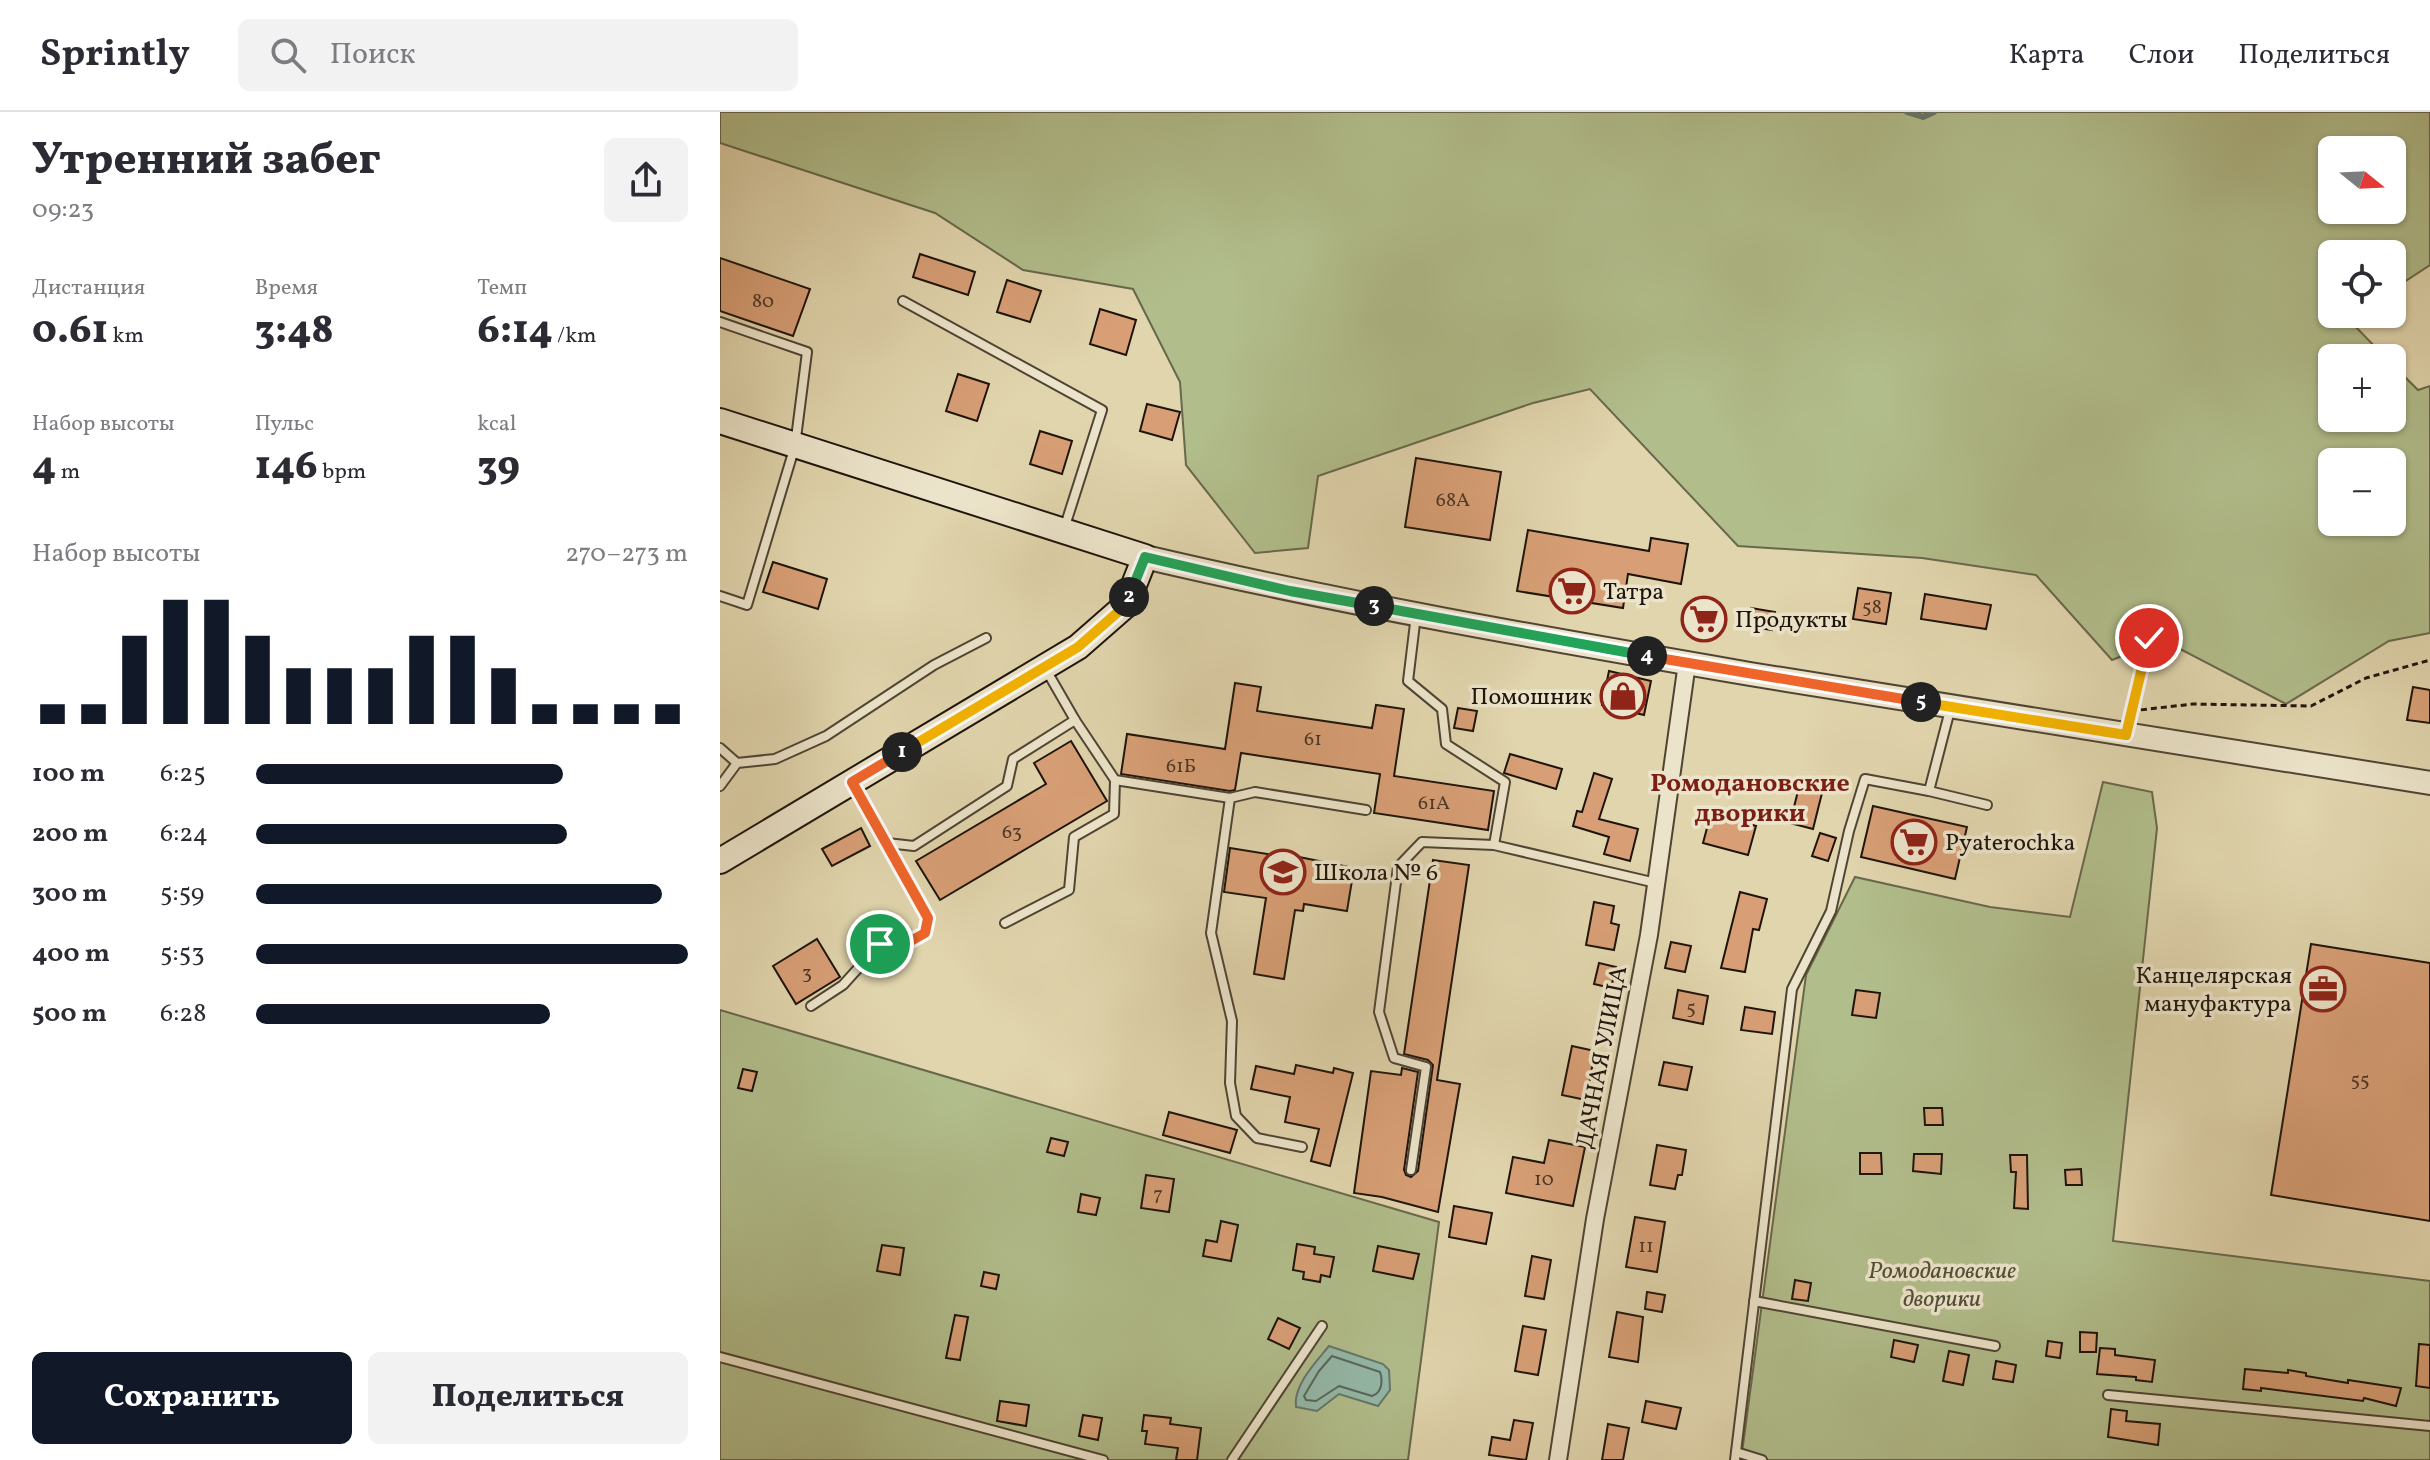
<!DOCTYPE html>
<html lang="ru">
<meta charset="utf-8">
<style>
body{margin:0;font-family:Vollkorn,serif;background:#f2f2f3;color:#2b2b33;height:100vh;display:flex;flex-direction:column;font-size:30px;white-space:nowrap}
*{box-sizing:border-box;margin:0}
p{font-size:26px;color:#7c7c81}
.icon{flex:none;width:44px;height:44px;fill:none;stroke:currentColor;stroke-width:2;stroke-linecap:round;stroke-linejoin:round}
.map{position:relative;flex:1;overflow:hidden}
.side{display:flex;flex-direction:column;background:#fff;width:720px}
.side>*{flex:none}
.needle{width:52px;rotate:108deg}
.buttons{position:absolute;left:1598px;top:24px;display:grid;gap:16px}
.buttons a{display:grid;place-items:center;width:88px;height:88px;border-radius:12px;background:#fff;box-shadow:0 2px 6px #0004;font-size:40px}
.pin{position:absolute;display:grid;place-items:center;width:68px;height:68px;color:#fff;margin:-34px;border:4px solid #fff;border-radius:50%;box-shadow:0 2px 8px #0007}
.km{position:absolute;width:40px;height:40px;margin:-20px;border-radius:50%;background:#222;color:#fff;font-size:22px;line-height:40px;text-align:center}
.round{display:grid;place-items:center;flex:none;width:84px;height:84px;border-radius:12px;background:#f2f2f3}
.overview{display:flex;align-items:center;justify-content:space-between;height:136px;padding:0 32px}
h1{font-size:44px;font-weight:800;line-height:60px}
.stats{display:grid;grid-template-columns:repeat(3,1fr);gap:12px;height:136px;padding:8px 32px}
.stats div{display:grid;align-content:center}
.stats b{font-size:40px;font-weight:800}
.stats small{font-size:22px;font-weight:400}
.stats p{font-size:22px}
.chart{height:224px;padding:16px 32px}
.chart p{display:flex;justify-content:space-between}
.chart svg{width:100%;height:144px;margin-top:8px;stroke:#111827;stroke-width:6}
.cta{display:flex;gap:16px;margin-top:auto;padding:16px 32px}
.cta a{flex:1;height:92px;border-radius:12px;background:#111827;color:#fff;font-size:32px;font-weight:800;line-height:92px;text-align:center}
.cta a+a{background:#f2f2f3;color:#2b2b33}
ul{padding:0 32px;list-style:none;font-size:26px}
li{display:grid;grid-template-columns:128px 96px 1fr;align-items:center;height:60px}
li i{height:20px;border-radius:10px;background:#111827}
header{display:flex;align-items:center;gap:48px;box-sizing:border-box;height:112px;padding:0 40px;background:#fff;border-bottom:2px solid #e1e1e2}
header strong{font-size:38px}
nav{display:flex;gap:44px;margin-inline-start:auto;font-size:28px}
.search{width:560px;height:72px;background:#f2f2f3;display:flex;align-items:center;gap:20px;box-sizing:border-box;padding:0 28px;border-radius:12px;color:#7c7c81;font-size:30px}
main{display:flex;flex:1;min-height:0}
.map>svg:first-child{display:block}
.green{fill:#b1bd8b;stroke:#68684b;stroke-width:2;fill-rule:evenodd}
.water{fill:#94b9a9;stroke:#65776a;stroke-width:2}
.lines{fill:none;stroke-linecap:round;stroke-linejoin:round}
.shore{stroke:#59665a;stroke-width:2}
.stream{stroke:#65776a;stroke-width:6}
.building{fill:#d89f76;stroke:#1e140b;stroke-width:2}
.service-casing{stroke:#4f4434;stroke-width:12}
.minor-casing{stroke:#4f4434;stroke-width:20}
.tertiary-casing{stroke:#4f4434;stroke-width:26}
.secondary-casing{stroke:#1e140b;stroke-width:28}
.path{stroke:#1e140b;stroke-width:3;stroke-dasharray:6 4;stroke-linecap:butt}
.service{stroke:#ece4ca;stroke-width:8}
.minor{stroke:#ece4ca;stroke-width:16}
.tertiary{stroke:#ece4ca;stroke-width:22}
.secondary{stroke:#ece4ca;stroke-width:24}
.split-1-casing{stroke:#fff;stroke-width:16}
.split-2-casing{stroke:#fff;stroke-width:16}
.split-3-casing{stroke:#fff;stroke-width:16}
.split-4-casing{stroke:#fff;stroke-width:16}
.split-5-casing{stroke:#fff;stroke-width:16}
.split-6-casing{stroke:#fff;stroke-width:16}
.split-1{stroke:#f0652b;stroke-width:10}
.split-2{stroke:#f5b400;stroke-width:10}
.split-3{stroke:#22a559;stroke-width:10}
.split-4{stroke:#22a559;stroke-width:10}
.split-5{stroke:#f0652b;stroke-width:10}
.split-6{stroke:#f5b400;stroke-width:10}
.labels{text-anchor:middle;stroke-width:7;stroke-linejoin:round;paint-order:stroke}
.number-label{font-size:20px;fill:#4c3726}
.poi-label{font-size:24px;fill:#1e140b;stroke:#ece4ca;text-anchor:start}
.street-label{font-size:24px;fill:#1e140b;stroke:#ece4ca}
.park-label{font-size:24px;font-style:italic;fill:#514f38;stroke:#ece4ca}
.neighbourhood-label{font-size:26px;font-weight:bold;fill:#7a1f14;stroke:#ece4ca}
</style>
<header>
<strong>Sprintly</strong>
<div class="search"><svg class="icon" aria-label="search" viewBox="0 0 24 24"><circle cx="10" cy="10" r="6"/><path d="M15 15l6 6"/></svg>Поиск</div>
<nav><a>Карта</a><a>Слои</a><a>Поделиться</a></nav>
</header>
<main>
<section class="side">
<div class="overview"><div><h1>Утренний забег</h1><p>09:23</p></div><a class="round"><svg class="icon" aria-label="share" viewBox="0 0 24 24"><path d="M12 15V3M7 8l5-5 5 5M5 13v7h14v-7"/></svg></a></div>
<div class="stats">
<div><p>Дистанция</p><b>0.61<small> km</small></b></div>
<div><p>Время</p><b>3:48</b></div>
<div><p>Темп</p><b>6:14<small> /km</small></b></div>
</div>
<div class="stats">
<div><p>Набор высоты</p><b>4<small> m</small></b></div>
<div><p>Пульс</p><b>146<small> bpm</small></b></div>
<div><p>kcal</p><b>39</b></div>
</div>
<div class="chart"><p><span>Набор высоты</span>270–273 m</p>
<svg viewBox="0 0 160 44" preserveAspectRatio="none"><path d="M5 44V38M15 44V38M25 44V17M35 44V6M45 44V6M55 44V17M65 44V27M75 44V27M85 44V27M95 44V17M105 44V17M115 44V27M125 44V38M135 44V38M145 44V38M155 44V38"/></svg>
</div>
<ul>
<li><b>100 m</b>6:25<i style="width:71%"></i></li>
<li><b>200 m</b>6:24<i style="width:72%"></i></li>
<li><b>300 m</b>5:59<i style="width:94%"></i></li>
<li><b>400 m</b>5:53<i style="width:100%"></i></li>
<li><b>500 m</b>6:28<i style="width:68%"></i></li>
</ul>
<div class="cta"><a>Сохранить</a><a>Поделиться</a></div>
</section>
<div class="map">
<svg width="1710" height="1348" viewBox="0 0 1710 1348">
<rect width="100%" height="100%" fill="#e1d5ad"/>
<filter id="stains"><feTurbulence type="fractalNoise" baseFrequency=".0025" numOctaves="4"/><feColorMatrix values="0 0 0 0 .2 0 0 0 0 .09 0 0 0 0 .02 0 0 0 .5 -.17"/></filter>
<radialGradient id="worn" r=".72"><stop offset=".6" stop-color="#630" stop-opacity="0"/><stop offset="1" stop-color="#630" stop-opacity=".3"/></radialGradient>
<g class="green">
<path d="M 0,0 L 1710,0 L 1710,153 L 1672,178 L 1672,142 L 1612,142 L 1612,202 L 1636,202 L 1628,207 L 1666,246 L 1612,246 L 1612,306 L 1672,306 L 1672,252 L 1698,278 L 1710,274 L 1710,521 L 1669,529 L 1566,592 L 1443,528 L 1392,548 L 1316,463 L 1202,446 L 1018,434 L 870,277 L 813,291 L 598,364 L 588,436 L 535,441 L 466,353 L 460,270 L 413,177 L 303,158 L 215,101 L 0,31 ZM 1612,38 L 1672,38 L 1672,98 L 1612,98 ZM 1612,350 L 1672,350 L 1672,410 L 1612,410 Z"/>
<polygon points="1383,670 1432,680 1437,716 1393,1129 1710,1169 1710,1348 1021,1348 1086,863 1135,765 1270,795 1350,805"/>
<polygon points="0,898 719,1110 688,1348 0,1348"/>
</g>
<path class="water" d="M 609,1234 L 663,1252 L 669,1258 L 670,1278 L 658,1294 L 619,1282 L 597,1299 L 576,1295 C 573,1273 596,1250 609,1234 Z"/>
<g class="lines">
<path class="shore" d="M 612,1244 L 660,1260 C 663,1269 662,1281 652,1284 L 619,1274 L 596,1289 L 586,1288 L 584,1284 L 599,1259 Z"/>
<polyline class="stream" points="1187,0 1203,5 1214,0"/>
</g>
<g class="building">
<polygon points="200,142 255,160 248,183 193,165"/>
<polygon points="0,146 90,177 73,224 0,199"/>
<polygon points="287,168 321,179 310,210 277,200"/>
<polygon points="380,197 416,208 406,243 370,232"/>
<polygon points="238,262 269,272 257,309 226,299"/>
<polygon points="427,292 460,300 452,328 420,319"/>
<polygon points="320,319 352,329 342,362 310,352"/>
<polygon points="696,346 781,360 770,428 685,415"/>
<polygon points="808,418 929,439 931,426 968,432 961,472 908,462 903,496 797,479"/>
<polygon points="53,450 107,467 98,497 43,480"/>
<polygon points="1138,476 1171,481 1166,512 1133,507"/>
<polygon points="1205,482 1271,493 1266,517 1201,507"/>
<polygon points="975,493 997,496 994,521 970,518"/>
<polygon points="1031,496 1055,500 1052,518 1028,514"/>
<polygon points="889,559 931,569 924,603 882,593"/>
<polygon points="515,571 541,575 537,599 652,616 656,593 684,597 674,664 774,679 768,718 654,701 660,662 521,641 515,678 510,679 401,662 407,622 505,637"/>
<polygon points="1693,575 1710,578 1710,611 1687,608"/>
<polygon points="738,596 757,599 753,619 734,616"/>
<polygon points="351,629 387,689 220,788 196,749 326,672 314,651"/>
<polygon points="790,642 842,657 836,677 784,661"/>
<polygon points="874,661 892,667 879,707 918,717 910,749 884,742 889,725 853,714 857,699 862,700"/>
<polygon points="1079,675 1102,681 1093,717 1070,711"/>
<polygon points="1153,694 1247,715 1235,767 1141,745"/>
<polygon points="991,701 1036,714 1028,743 983,731"/>
<polygon points="141,716 150,734 112,754 102,737"/>
<polygon points="1100,721 1116,726 1108,749 1092,744"/>
<polygon points="510,736 553,743 554,740 634,756 627,799 584,792 583,799 575,798 564,867 534,862 546,786 504,780"/>
<polygon points="713,748 749,753 717,968 740,972 718,1100 662,1085 634,1081 651,959 681,963 682,956 698,960 684,1058 686,1063 691,1065 698,1059 713,953 708,948 684,942"/>
<polygon points="1020,780 1047,787 1039,818 1033,817 1025,860 1001,856"/>
<polygon points="874,790 894,794 891,811 899,813 894,838 866,833"/>
<polygon points="97,827 120,865 76,892 53,854"/>
<polygon points="951,830 971,834 965,860 945,856"/>
<polygon points="1591,832 1710,851 1710,1109 1551,1083"/>
<polygon points="879,851 896,855 891,876 874,872"/>
<polygon points="958,878 988,884 983,912 953,906"/>
<polygon points="1136,878 1160,881 1156,906 1132,903"/>
<polygon points="1025,895 1055,900 1052,922 1021,918"/>
<polygon points="852,934 875,939 866,988 842,983"/>
<polygon points="944,950 972,955 967,978 939,973"/>
<polygon points="576,953 613,961 614,956 633,961 610,1054 591,1049 599,1017 565,1010 570,985 531,977 536,954 574,962"/>
<polygon points="23,957 37,960 32,979 18,976"/>
<polygon points="1204,996 1222,996 1223,1013 1205,1013"/>
<polygon points="449,1000 517,1018 510,1041 443,1023"/>
<polygon points="331,1026 348,1030 344,1044 327,1040"/>
<polygon points="829,1028 865,1035 853,1094 786,1081 793,1045 824,1051"/>
<polygon points="937,1033 966,1038 962,1063 958,1063 955,1077 930,1073"/>
<polygon points="1140,1041 1161,1041 1162,1062 1140,1062"/>
<polygon points="1194,1042 1222,1042 1221,1062 1193,1059"/>
<polygon points="1290,1043 1307,1043 1308,1097 1294,1096 1296,1060 1291,1060"/>
<polygon points="1361,1057 1362,1073 1346,1073 1345,1058"/>
<polygon points="426,1063 454,1067 449,1100 421,1096"/>
<polygon points="361,1082 380,1086 376,1103 358,1100"/>
<polygon points="734,1094 772,1101 766,1132 729,1125"/>
<polygon points="915,1105 945,1110 937,1160 906,1155"/>
<polygon points="501,1109 518,1113 511,1149 483,1144 486,1128 497,1130"/>
<polygon points="577,1132 595,1135 594,1142 614,1145 610,1165 601,1163 600,1170 583,1167 584,1160 573,1158"/>
<polygon points="162,1133 184,1136 180,1163 157,1159"/>
<polygon points="658,1134 699,1142 693,1167 653,1159"/>
<polygon points="812,1144 831,1148 824,1187 805,1184"/>
<polygon points="264,1160 279,1163 276,1177 261,1174"/>
<polygon points="1075,1168 1091,1171 1088,1189 1072,1187"/>
<polygon points="927,1180 945,1183 942,1200 925,1197"/>
<polygon points="897,1200 923,1205 918,1250 889,1245"/>
<polygon points="235,1203 248,1205 240,1248 226,1246"/>
<polygon points="558,1206 580,1216 569,1237 548,1227"/>
<polygon points="803,1214 826,1218 818,1263 795,1259"/>
<polygon points="1360,1220 1377,1221 1376,1240 1360,1240"/>
<polygon points="1174,1228 1198,1233 1194,1250 1171,1245"/>
<polygon points="1328,1229 1342,1231 1340,1246 1326,1244"/>
<polygon points="1699,1232 1710,1233 1710,1276 1696,1274"/>
<polygon points="1380,1236 1395,1237 1395,1243 1435,1248 1432,1270 1416,1268 1416,1265 1377,1262"/>
<polygon points="1229,1239 1249,1243 1243,1273 1223,1269"/>
<polygon points="1276,1249 1296,1253 1293,1270 1273,1267"/>
<polygon points="1525,1257 1568,1261 1568,1258 1586,1261 1586,1264 1628,1271 1628,1268 1681,1276 1676,1294 1644,1286 1643,1289 1541,1276 1541,1279 1523,1277"/>
<polygon points="280,1289 309,1293 306,1314 277,1309"/>
<polygon points="926,1289 961,1296 956,1317 922,1310"/>
<polygon points="1391,1297 1407,1299 1406,1309 1440,1312 1438,1333 1388,1325"/>
<polygon points="363,1303 382,1306 378,1328 359,1324"/>
<polygon points="424,1303 451,1306 450,1312 481,1316 477,1348 456,1348 458,1336 425,1332 427,1319 422,1319"/>
<polygon points="794,1308 813,1311 806,1348 769,1343 772,1325 790,1328"/>
<polygon points="888,1312 909,1316 903,1348 882,1348"/>
</g>
<g class="lines">
<g class="service-casing">
<g id="service">
<polyline points="183,189 382,298 344,417"/>
<polyline points="0,210 87,240 75,334 27,493 0,484"/>
<polyline points="696,503 688,569 722,597 726,632 785,670 774,733"/>
<polyline points="325,556 355,608 395,668 510,686 535,680 646,698"/>
<polyline points="0,636 17,651"/>
<polyline points="133,672 167,731 194,734 287,674 293,647 355,608"/>
<polyline points="0,674 17,651 55,647 106,624 214,553 266,526"/>
<polyline points="1209,679 1267,693"/>
<polyline points="510,686 491,821 512,909 510,971 516,1004 537,1026 582,1035"/>
<polyline points="285,811 349,778 354,725 394,702 395,668"/>
<polyline points="91,894 123,873 160,832 182,834 205,821 208,806 167,731"/>
<polyline points="691,1058 706,955 674,946 659,900 678,755 702,730 774,733 936,771"/>
<polyline points="1034,1189 1275,1234"/>
<polyline points="0,1245 383,1348"/>
<polyline points="1388,1283 1710,1314"/>
<polyline points="1016,1340 1042,1348"/>
<polyline points="512,1348 602,1214"/>
<polyline points="1015,1348 1072,877 1111,799 1129,719 1145,667 1209,679 1230,598"/>
</g>
</g>
<g class="minor-casing">
<polyline id="minor" points="838,1348 875,1107 929,823 967,551"/>
</g>
<g class="tertiary-casing">
<path id="tertiary" d="M 425,445 C 625,492 827,527 1030,562 C 1256,600 1483,635 1710,671"/>
</g>
<g class="secondary-casing">
<polyline id="secondary" points="0,309 425,445 406,493 358,535 0,749"/>
</g>
<g class="path">
<polyline points="1411,599 1473,592 1591,594 1646,566 1710,548"/>
<polyline points="1411,599 1429,526"/>
</g>
<use href="#service" class="service"/>
<use href="#minor" class="minor"/>
<use href="#tertiary" class="tertiary"/>
<use href="#secondary" class="secondary"/>
</g>
<g class="lines">
<g class="split-1-casing">
<polyline id="split-1" points="160,832 182,834 205,821 208,806 132,670 182,640"/>
</g>
<g class="split-2-casing">
<polyline id="split-2" points="182,640 358,535 406,493 409,485"/>
</g>
<g class="split-3-casing">
<polyline id="split-3" points="409,485 425,445 570,479 654,494"/>
</g>
<g class="split-4-casing">
<polyline id="split-4" points="654,494 927,544"/>
</g>
<g class="split-5-casing">
<polyline id="split-5" points="927,544 1201,590"/>
</g>
<g class="split-6-casing">
<polyline id="split-6" points="1201,590 1406,623 1429,526"/>
</g>
<use href="#split-1" class="split-1"/>
<use href="#split-2" class="split-2"/>
<use href="#split-3" class="split-3"/>
<use href="#split-4" class="split-4"/>
<use href="#split-5" class="split-5"/>
<use href="#split-6" class="split-6"/>
</g>
<defs>
<g id="supermarket-ring" transform="scale(2.3)"><circle r="9.5" fill="#ece4ca" stroke="#8f2418" stroke-width="1.5"/><path d="M-6-5.5h2.5l.6 2H6L4.5 2H-2.5L-4.4-4H-6ZM-1.5 3.2a1.3 1.3 0 1 0 .1 0ZM3 3.2a1.3 1.3 0 1 0 .1 0Z" fill="#8f2418"/></g>
<g id="shop-ring" transform="scale(2.3)"><circle r="9.5" fill="#ece4ca" stroke="#8f2418" stroke-width="1.5"/><path d="M-5-2.5h2.3a2.7 3.5 0 0 1 5.4 0H5L5.5 6h-11ZM-1.5-2.5h3a1.5 2.3 0 0 0-3 0Z" fill="#8f2418"/></g>
<g id="school-ring" transform="scale(2.3)"><circle r="9.5" fill="#ece4ca" stroke="#8f2418" stroke-width="1.5"/><path d="M0-5L7-2L0 1L-7-2ZM-4 1L0 2.5L4 1V4Q0 6-4 4Z" fill="#8f2418"/></g>
<g id="office-ring" transform="scale(2.3)"><circle r="9.5" fill="#ece4ca" stroke="#8f2418" stroke-width="1.5"/><path d="M-6-3h4V-5.5h4V-3h4V5H-6ZM-1-4.5V-3h2v-1.5ZM-6 0V1H6V0Z" fill="#8f2418"/></g>
</defs>
<g fill-rule="evenodd">
<use href="#supermarket-ring" x="852" y="479"/>
<use href="#supermarket-ring" x="984" y="507"/>
<use href="#shop-ring" x="903" y="584"/>
<use href="#supermarket-ring" x="1194" y="730"/>
<use href="#school-ring" x="563" y="760"/>
<use href="#office-ring" x="1603" y="877"/>
</g>
<g class="labels">
<g class="number-label">
<text x="43" y="195">80</text>
<text x="733" y="394">68А</text>
<text x="1152" y="501">58</text>
<text x="593" y="633">61</text>
<text x="461" y="660">61Б</text>
<text x="714" y="697">61А</text>
<text x="292" y="726">63</text>
<text x="87" y="867">3</text>
<text x="971" y="902">5</text>
<text x="1640" y="974">55</text>
<text x="824" y="1073">10</text>
<text x="438" y="1088">7</text>
<text x="926" y="1140">11</text>
</g>
<g class="poi-label">
<text x="883" y="487">Татра</text>
<text x="1015" y="515">Продукты</text>
<text x="872" y="592" text-anchor="end">Помошник</text>
<text x="1225" y="738">Pyaterochka</text>
<text x="594" y="768">Школа № 6</text>
<text x="1572" y="871" text-anchor="end">Канцелярская<tspan x="1572" dy="28">мануфактура</tspan></text>
</g>
<g class="street-label">
<text transform="translate(881 945) rotate(-79)" y="8">ДАЧНАЯ УЛИЦА</text>
</g>
<g class="park-label">
<text x="1222" y="1166">Ромодановские<tspan x="1222" dy="28">дворики</tspan></text>
</g>
<g class="neighbourhood-label">
<text x="1030" y="679">Ромодановские<tspan x="1030" dy="30">дворики</tspan></text>
</g>
</g>
<rect width="100%" height="100%" filter="url(#stains)"/>
<rect width="100%" height="100%" fill="url(#worn)"/>
</svg>
<div class="buttons">
<a><svg class="needle" viewBox="-14 -14 28 28"><path d="M0-13l5 13h-10z" fill="#e53935"/><path d="M0 13l5-13h-10z" fill="#7c7c81"/></svg></a>
<a><svg class="icon" aria-label="locate" viewBox="0 0 24 24"><circle cx="12" cy="12" r="6"/><path d="M12 2v4M12 18v4M2 12h4M18 12h4"/></svg></a>
<a>+</a>
<a>−</a>
</div>
<div class="pin" style="left:160px;top:832px;background:#1e9e55"><svg class="icon" aria-label="arrive" viewBox="0 0 24 24"><path d="M6 21V4h12l-3 4 3 4H6"/></svg></div>
<div class="pin" style="left:1429px;top:526px;background:#d93025"><svg class="icon" aria-label="check" viewBox="0 0 24 24"><path d="M5 12l5 5 9-10"/></svg></div>
<b class="km" style="left:182px;top:640px">1</b>
<b class="km" style="left:409px;top:485px">2</b>
<b class="km" style="left:654px;top:494px">3</b>
<b class="km" style="left:927px;top:544px">4</b>
<b class="km" style="left:1201px;top:590px">5</b>
</div>
</main>
